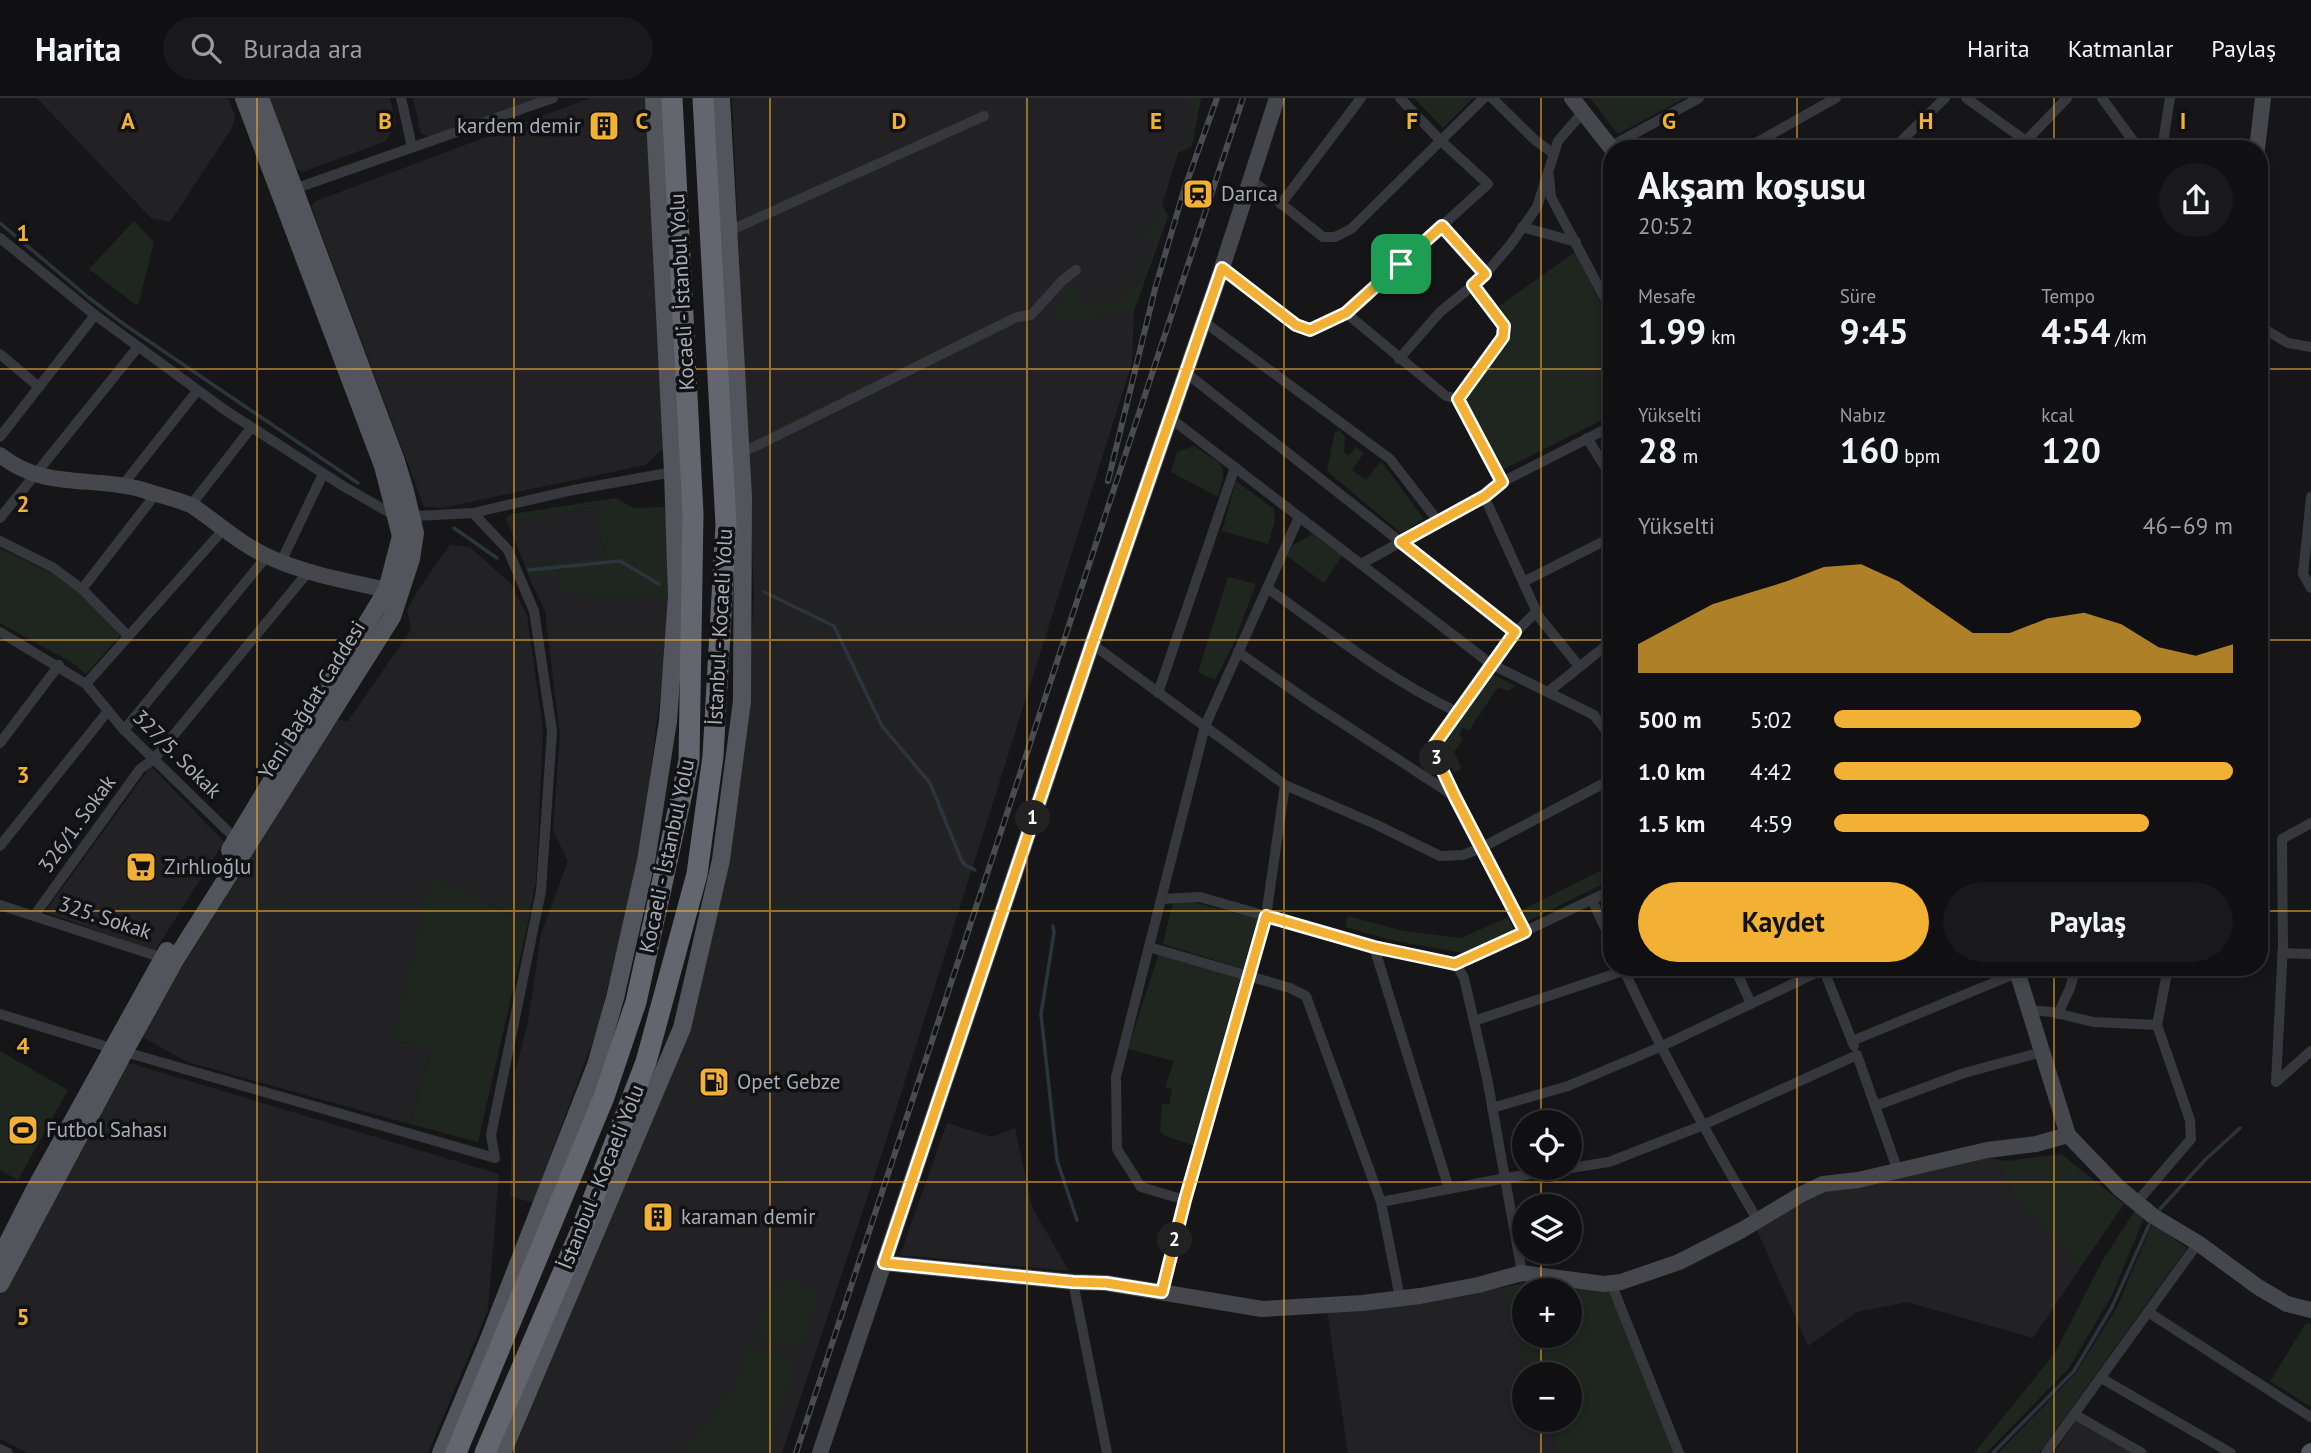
<!DOCTYPE html>
<html lang="tr">
<meta charset="utf-8">
<style>
body{margin:0;font-family:"PT Sans",sans-serif;background:#19191b;color:#f1f3f6;height:100vh;display:flex;flex-direction:column;font-size:26px;white-space:nowrap}
*{box-sizing:border-box;margin:0}
p{font-size:23px;color:#9c9d9f}
.icon{flex:none;width:38px;height:38px;fill:none;stroke:currentColor;stroke-width:2;stroke-linecap:round;stroke-linejoin:round}
.map{position:relative;flex:1;overflow:hidden}
.sheet{position:absolute;left:1603px;top:42px;width:665px;height:836px;display:flex;flex-direction:column;background:#101012;border-radius:28px;box-shadow:0 4px 10px #0003,0 0 0 2px #303032}
.sheet>*{flex:none}
.tools{position:absolute;left:1512px;top:1012px;display:grid;gap:14px}
.tools a{display:grid;place-items:center;width:70px;height:70px;border-radius:50%;background:#101012;box-shadow:0 4px 10px #0003,0 0 0 2px #303032;font-size:35px}
.pin{position:absolute;display:grid;place-items:center;width:60px;height:60px;color:#fff;margin:-30px;border-radius:14px;box-shadow:0 4px 10px #0006}
.km{position:absolute;width:35px;height:35px;margin:-18px;border-radius:50%;background:#222;color:#fff;font-size:19px;line-height:35px;text-align:center}
.round{display:grid;place-items:center;flex:none;width:74px;height:74px;border-radius:37px;background:#19191b}
.headline{display:flex;align-items:center;justify-content:space-between;height:119px;padding:0 35px}
h1{font-size:38px;font-weight:700;line-height:52px}
.figures{display:grid;grid-template-columns:repeat(3,1fr);gap:10px;height:119px;padding:7px 35px}
.figures div{display:grid;align-content:center}
.figures b{font-size:35px;font-weight:700}
.figures small{font-size:19px;font-weight:400}
.figures p{font-size:19px}
.chart{height:196px;padding:14px 35px}
.chart p{display:flex;justify-content:space-between}
.chart svg{width:100%;height:126px;margin-top:7px;fill:#f2b134;opacity:.7}
.button{display:flex;gap:14px;margin-top:auto;padding:14px 35px}
.button a{flex:1;height:80px;border-radius:42px;background:#f2b134;color:#111;font-size:28px;font-weight:700;line-height:80px;text-align:center}
.button a+a{background:#19191b;color:#f1f3f6}
ul{padding:0 35px;list-style:none;font-size:23px}
li{display:grid;grid-template-columns:112px 84px 1fr;align-items:center;height:52px}
li i{height:18px;border-radius:9px;background:#f2b134}
header{display:flex;align-items:center;gap:42px;box-sizing:border-box;height:98px;padding:0 35px;background:#101012;border-bottom:2px solid #303032}
header strong{font-size:33px}
nav{display:flex;gap:38px;margin-inline-start:auto;font-size:24px}
.search{width:490px;height:63px;background:#19191b;display:flex;align-items:center;gap:18px;box-sizing:border-box;padding:0 24px;border-radius:38px;color:#9c9d9f;font-size:26px}
.map>svg:first-child{display:block}
.built{fill:#222225}
.green{fill:#1e261f;fill-rule:evenodd}
.lines{fill:none;stroke-linecap:round;stroke-linejoin:round}
.stream{stroke:#2c353c;stroke-width:3.5}
.street{stroke:#37383d;stroke-width:10}
.secondary{stroke:#45474d;stroke-width:16}
.primary{stroke:#53555c;stroke-width:18}
.highway{stroke:#63666e;stroke-width:21}
.rail-casing{stroke:#4a4c52;stroke-width:6}
.rail{stroke:#111113;stroke-width:3.5;stroke-dasharray:10;stroke-linecap:butt}
.route-casing{stroke:#fff;stroke-width:14}
.route{stroke:#f2b134;stroke-width:9}
.grid{fill:none;stroke:#f2b134;stroke-width:2;stroke-opacity:0.55}
.labels{text-anchor:middle;stroke-width:7;stroke-linejoin:round;paint-order:stroke}
.poi-label{font-size:21px;fill:#a8adb8;stroke:#111113;text-anchor:start}
.street-label{font-size:21px;fill:#a8adb8;stroke:#111113}
.grid-label{font-size:23px;text-anchor:middle;font-weight:bold;fill:#f2b134;stroke:#111113;stroke-width:7;stroke-linejoin:round;paint-order:stroke}
</style>
<header>
<strong>Harita</strong>
<div class="search"><svg class="icon" aria-label="search" viewBox="0 0 24 24"><circle cx="10" cy="10" r="6"/><path d="M15 15l6 6"/></svg>Burada ara</div>
<nav><a>Harita</a><a>Katmanlar</a><a>Paylaş</a></nav>
</header>
<div class="map">
<svg width="2311" height="1355" viewBox="0 0 2311 1355">
<rect width="100%" height="100%" fill="#161618"/>
<g class="built">
<polygon points="37,0 228,0 235,18 232,30 170,124 151,120"/>
<polygon points="266,0 390,0 396,25 386,43 303,74 293,69"/>
<polygon points="413,0 540,0 432,39 421,36"/>
<polygon points="590,0 646,0 666,348 645,367 442,410 424,409 311,108 316,103"/>
<polygon points="732,0 1201,0 1192,48 1178,55 1162,106 1168,118 1134,213 1132,265 886,1043 782,1355 505,1355 591,1146 696,911 745,638 754,498"/>
<polygon points="597,409 605,459 536,467 524,465 507,423"/>
<polygon points="450,447 470,449 510,485 527,517 543,633 536,783 528,825 487,805 393,941 431,952 410,1026 187,964 139,937 337,622 348,623 411,532 407,512 418,492"/>
<polygon points="618,471 668,504 663,574 641,750 598,929 533,1105 510,1098 514,978 528,924 541,836 568,763 553,733 560,638 545,513 529,479"/>
<polygon points="151,668 224,744 155,853 45,814"/>
<polygon points="126,964 499,1076 488,1212 428,1355 28,1355 0,1341 0,1198 42,1115"/>
<polygon points="947,1025 992,1039 1015,1030 1032,1109 1069,1173 900,1157"/>
<polygon points="1991,1056 2022,1109 2080,1170 2033,1240 1907,1204 1857,1214 1808,1248 1756,1130 1832,1086"/>
<polygon points="1501,1190 1531,1276 1524,1276 1524,1321 1547,1321 1558,1355 1348,1355 1327,1213"/>
<polygon points="2077,1321 2133,1355 2054,1355"/>
</g>
<g class="green">
<polygon points="1186,0 1201,0 1192,48 1178,55 1162,106 1168,118 1134,213 1062,224 1055,218 1067,192 1075,188 1083,204 1091,201 1095,209 1127,196 1121,181 1137,187 1155,144 1137,137 1138,132 1153,133 1176,52 1188,45 1195,14"/>
<polygon points="1414,0 1473,0 1443,30"/>
<polygon points="1590,0 1685,0 1618,36"/>
<polygon points="134,123 154,144 139,204 136,207 89,171"/>
<polygon points="1575,154 1612,228 1612,317 1502,372 1466,301 1513,235 1499,208"/>
<polygon points="1340,333 1345,339 1344,355 1349,357 1356,349 1364,355 1352,372 1366,382 1381,363 1424,421 1401,435 1327,373 1335,334"/>
<path d="M 1194,348 C 1223,368 1229,363 1218,399 L 1171,374 L 1177,354 Z"/>
<polygon points="1236,383 1274,411 1275,422 1268,446 1222,433"/>
<polygon points="616,400 634,410 664,409 666,415 668,504 654,495 646,499 586,498 561,491 558,477 529,479 524,465 536,467 605,459 596,409 507,423 507,419 512,416"/>
<polygon points="1312,436 1342,458 1324,485 1287,458 1292,448"/>
<polygon points="0,450 49,474 80,495 120,538 86,576 74,566 0,525"/>
<polygon points="1228,479 1256,486 1233,547 1215,582 1198,574"/>
<polygon points="1492,576 1516,588 1507,593 1498,589 1469,632 1463,630 1459,636 1463,641 1454,654 1462,671 1454,674 1442,650"/>
<polygon points="1604,771 1605,785 1528,823 1522,812"/>
<polygon points="432,779 528,825 478,1044 410,1026 431,953 393,941"/>
<polygon points="1173,804 1196,805 1260,821 1244,871 1163,846"/>
<polygon points="1348,818 1404,833 1461,840 1508,819 1514,831 1464,855 1395,843 1345,829"/>
<polygon points="1159,855 1243,880 1196,1048 1165,1038 1160,1033 1162,1005 1169,1007 1172,991 1165,989 1174,963 1128,951"/>
<polygon points="0,953 68,992 18,1082 0,1072"/>
<polygon points="2061,1056 2124,1106 2080,1170 2022,1109 1994,1061 2008,1063"/>
<polygon points="2135,1112 2144,1120 2112,1197 2069,1270 1986,1355 1974,1355 2055,1255 2101,1165"/>
<polygon points="2154,1126 2187,1150 2039,1355 1998,1355 2076,1275 2117,1209 2150,1131"/>
<polygon points="785,1182 813,1188 819,1198 802,1245 792,1250 754,1237 773,1189"/>
<path d="M 1531,1183 L 1610,1194 L 1675,1355 L 1558,1355 L 1547,1321 L 1570,1321 L 1570,1276 L 1531,1276 L 1501,1190 ZM 1524,1192 L 1570,1192 L 1570,1237 L 1524,1237 Z"/>
<polygon points="2306,1225 2311,1226 2311,1309 2270,1283"/>
<polygon points="750,1247 789,1262 794,1273 767,1355 683,1355 732,1291"/>
</g>
<g class="lines">
<g class="stream">
<polyline points="0,125 89,200 125,227 358,385"/>
<polyline points="454,430 497,460"/>
<polyline points="529,472 620,463 659,486"/>
<polyline points="764,494 834,528 882,628 930,685 961,761 965,767 975,772"/>
<polyline points="1053,828 1054,835 1041,916 1057,1062 1077,1122"/>
<polyline points="2160,1111 2206,1061 2240,1030"/>
<polyline points="1993,1355 2074,1273 2112,1209 2149,1127"/>
</g>
<g class="street">
<polyline points="401,0 412,49"/>
<polyline points="1492,0 1535,42 1554,56"/>
<polyline points="1966,0 2026,43 2067,0"/>
<polyline points="2102,0 2139,51"/>
<polyline points="1610,49 1699,0"/>
<polyline points="1745,51 1836,0"/>
<polyline points="1893,51 1945,0"/>
<polyline points="2162,51 2170,0"/>
<polyline points="1549,78 1551,99 1612,214"/>
<polyline points="1250,81 1323,139 1335,139 1351,131 1484,0"/>
<polyline points="294,91 553,0"/>
<polyline points="1281,106 1361,0"/>
<polyline points="1442,128 1485,176"/>
<polyline points="1522,129 1576,144"/>
<polyline points="729,133 984,18"/>
<polyline points="0,140 95,217 225,312 343,388 397,419 473,415 573,392 673,374"/>
<polyline points="1222,170 1296,227 1310,232 1346,215 1488,86 1440,42 1400,0"/>
<polyline points="1346,215 1446,298 1458,301 1502,384"/>
<polyline points="1203,223 1390,361 1438,423"/>
<polyline points="2259,228 2288,245 2311,249"/>
<polyline points="0,256 39,289"/>
<polyline points="1399,261 1440,214 1482,180 1511,146 1537,109 1558,43 1583,14"/>
<polyline points="1185,274 1515,534"/>
<polyline points="1458,301 1503,239 1504,228 1473,187"/>
<polyline points="1169,319 1491,566 1594,617 1612,641"/>
<polyline points="0,339 95,217"/>
<polyline points="1587,340 1612,380"/>
<polyline points="741,353 754,349 1017,219 1031,217 1062,183 1076,172"/>
<polyline points="122,388 197,293"/>
<polyline points="1484,398 1539,519 1579,568"/>
<polyline points="2311,399 2303,476 2311,490"/>
<polyline points="191,407 251,330"/>
<polyline points="0,420 138,249"/>
<polyline points="0,443 52,469 82,491 128,538"/>
<polyline points="281,464 323,376"/>
<polyline points="1361,466 1484,398 1502,384 1612,328"/>
<polyline points="1523,484 1612,439"/>
<path d="M 1267,490 C 1329,534 1388,581 1457,614"/>
<polyline points="82,491 155,397"/>
<polyline points="0,534 86,586 124,632 240,745"/>
<polyline points="1092,546 1285,687 1375,726 1440,758 1463,757 1481,750 1612,681"/>
<polyline points="1238,554 1310,604 1454,698"/>
<polyline points="86,586 223,432"/>
<polyline points="1548,594 1607,547 1612,553"/>
<polyline points="1158,595 1235,369"/>
<polyline points="124,632 267,458"/>
<polyline points="0,645 59,567"/>
<polyline points="2311,725 2282,741 2283,848 2276,984 2311,953"/>
<polyline points="0,748 108,613"/>
<polyline points="1161,801 1200,799 1374,849 1456,866 1612,792"/>
<polyline points="1592,802 1612,845"/>
<polyline points="0,807 163,860"/>
<polyline points="34,818 140,671 154,661 308,474"/>
<polyline points="1525,834 1455,699 1436,658 1435,646 1508,542 1536,514"/>
<polyline points="1149,849 1290,890 1306,898 1381,1104 1400,1200"/>
<polyline points="1374,849 1449,1091"/>
<polyline points="2282,855 2311,856"/>
<polyline points="1456,866 1464,880 1487,980 1522,1175"/>
<path d="M 1623,870 C 1663,957 1709,1040 1758,1123"/>
<polyline points="1735,870 1751,906"/>
<polyline points="1823,870 1854,948"/>
<polyline points="2030,912 2052,914 2093,924 2157,927"/>
<polyline points="0,916 111,950 495,1060 491,1037 541,793 552,633 534,513 508,452 473,415"/>
<polyline points="2058,916 2070,890 2076,870"/>
<polyline points="1474,923 1632,870"/>
<polyline points="1852,943 2017,875"/>
<polyline points="1875,1008 1964,975 2042,954"/>
<polyline points="1492,1010 1568,988 1660,949 1824,871"/>
<polyline points="1185,1102 1141,1089 1117,1051 1116,979 1205,628 1299,419"/>
<polyline points="1381,1104 1506,1080 1609,1064 1701,1028 1857,957 1898,1073"/>
<polyline points="2133,1104 2137,1104 2191,1041 2190,1022 2157,927 2168,870"/>
<polyline points="1073,1184 1107,1355"/>
<polyline points="1611,1185 1679,1355"/>
<polyline points="1162,1194 1185,1102 1266,818 1285,687"/>
<polyline points="2148,1214 2311,1319"/>
<polyline points="2101,1280 2231,1355"/>
<polyline points="2074,1316 2142,1355"/>
<polyline points="0,1351 8,1355"/>
<polyline points="2046,1355 2198,1145"/>
</g>
<g class="secondary">
<polyline points="1572,0 1612,51"/>
<polyline points="2257,51 2263,0"/>
<path d="M 0,357 C 45,393 93,377 143,392 C 154,396 185,403 194,409 C 219,426 240,446 269,459 C 306,476 347,483 387,492"/>
<polyline points="2016,870 2068,1037 2119,1090 2153,1118 2198,1145 2258,1189 2287,1206 2311,1212"/>
<polyline points="884,1165 1073,1184 1106,1185 1262,1211 1362,1205 1420,1198 1478,1187 1522,1175 1604,1186 1621,1184 1679,1164 1742,1132 1802,1096 1823,1086 1858,1082 1987,1052 2036,1046 2068,1037"/>
<polyline points="820,1355 1092,546 1222,170 1277,0"/>
</g>
<g class="primary">
<polyline points="230,752 387,492 401,438 383,368 244,0"/>
<polyline points="0,1160 35,1091 167,853"/>
<polyline points="0,1186 124,954 175,862 392,519 411,461 415,435 405,393 396,363 260,0"/>
<polyline points="441,1355 487,1246 596,967 615,900 646,763 668,623 677,498 673,374 654,0"/>
<polyline points="502,1355 682,930 721,762 742,603 743,399 721,0"/>
<polyline points="2310,1355 2311,1354"/>
</g>
<g class="highway">
<polyline points="456,1355 604,999 636,904 689,663 693,416 672,0"/>
<polyline points="485,1355 580,1135 646,964 697,776 713,658 726,427 703,0"/>
</g>
<g class="rail-casing">
<g id="rail">
<polyline points="1108,383 1155,191 1184,92 1217,0"/>
<polyline points="796,1355 1243,0"/>
</g>
</g>
<use href="#rail" class="rail"/>
</g>
<g class="lines">
<g class="route-casing">
<polygon id="route" points="1442,128 1485,176 1473,187 1504,228 1503,239 1458,301 1502,384 1485,398 1401,444 1515,534 1435,646 1436,659 1455,699 1525,834 1455,866 1374,849 1266,818 1185,1102 1162,1194 1106,1185 1073,1184 884,1165 1092,546 1222,170 1296,227 1310,232 1346,215"/>
</g>
<use href="#route" class="route"/>
</g>
<path class="grid" d="M 257,0 L 257,1355M 514,0 L 514,1355M 770,0 L 770,1355M 1027,0 L 1027,1355M 1284,0 L 1284,1355M 1541,0 L 1541,1024M 1797,0 L 1797,51M 2054,0 L 2054,51M 0,271 L 1612,271M 2259,271 L 2311,271M 0,542 L 1612,542M 2259,542 L 2311,542M 0,813 L 1612,813M 2259,813 L 2311,813M 1797,870 L 1797,1355M 2054,870 L 2054,1355M 1541,1069 L 1541,1108M 0,1084 L 2311,1084M 1541,1153 L 1541,1192M 1541,1237 L 1541,1276M 1541,1321 L 1541,1355"/>
<defs>
<g id="building-square" transform="scale(1.575)"><rect x="-9" y="-9" width="18" height="18" rx="4" fill="#f2b134" stroke="#111113"/><path d="M-4-6H4V6H1V3H-1V6H-4ZM-2.5-4.3h1.7v1.8h-1.7ZM.8-4.3h1.7v1.8H.8ZM-2.5-1h1.7V.8h-1.7ZM.8-1h1.7V.8H.8Z" fill="#111"/></g>
<g id="station-square" transform="scale(1.575)"><rect x="-9" y="-9" width="18" height="18" rx="4" fill="#f2b134" stroke="#111113"/><path d="M-3-6H3Q5-6 5-4V2Q5 4 3 4L4.5 6H3L1.5 4h-3L-3 6H-4.5L-3 4Q-5 4-5 2V-4Q-5-6-3-6ZM-3.5-4v3h7v-3ZM-3.5 1v1.5H-2V1ZM2 1v1.5H3.5V1Z" fill="#111"/></g>
<g id="supermarket-square" transform="scale(1.575)"><rect x="-9" y="-9" width="18" height="18" rx="4" fill="#f2b134" stroke="#111113"/><path d="M-6-5.5h2.5l.6 2H6L4.5 2H-2.5L-4.4-4H-6ZM-1.5 3.2a1.3 1.3 0 1 0 .1 0ZM3 3.2a1.3 1.3 0 1 0 .1 0Z" fill="#111"/></g>
<g id="fuel-square" transform="scale(1.575)"><rect x="-9" y="-9" width="18" height="18" rx="4" fill="#f2b134" stroke="#111113"/><path d="M-5.5-6h7V0h2V4h1.3V-2.5L3-4.5l.8-.8L6-3V5H2.5V1h-1V6h-7ZM-4.2-4.7v3.2H.2V-4.7Z" fill="#111"/></g>
<g id="stadium-square" transform="scale(1.575)"><rect x="-9" y="-9" width="18" height="18" rx="4" fill="#f2b134" stroke="#111113"/><path d="M0-5a6.5 5 0 1 0 0 10a6.5 5 0 1 0 0-10ZM-3.5-1.8h7v3.6h-7Z" fill="#111"/></g>
</defs>
<g fill-rule="evenodd">
<use href="#building-square" x="604" y="28"/>
<use href="#station-square" x="1198" y="96"/>
<use href="#supermarket-square" x="141" y="769"/>
<use href="#fuel-square" x="714" y="984"/>
<use href="#stadium-square" x="23" y="1032"/>
<use href="#building-square" x="658" y="1119"/>
</g>
<g class="labels">
<g class="poi-label">
<text x="581" y="35" text-anchor="end">kardem demir</text>
<text x="1221" y="103">Darıca</text>
<text x="164" y="776">Zırhlıoğlu</text>
<text x="737" y="991">Opet Gebze</text>
<text x="46" y="1039">Futbol Sahası</text>
<text x="681" y="1126">karaman demir</text>
</g>
<g class="street-label">
<text transform="translate(682 194) rotate(-93)" y="7">Kocaeli - İstanbul Yolu</text>
<text transform="translate(720 529) rotate(-87)" y="7">İstanbul - Kocaeli Yolu</text>
<text transform="translate(312 602) rotate(-58)" y="7">Yeni Bağdat Caddesi</text>
<text transform="translate(177 656) rotate(45)" y="7">327/5. Sokak</text>
<text transform="translate(77 726) rotate(-54)" y="7">326/1. Sokak</text>
<text transform="translate(667 758) rotate(-78)" y="7">Kocaeli - İstanbul Yolu</text>
<text transform="translate(105 820) rotate(18)" y="7">325. Sokak</text>
<text transform="translate(601 1079) rotate(-68)" y="7">İstanbul - Kocaeli Yolu</text>
</g>
</g>
<g class="grid-label">
<text x="128" y="31">A</text>
<text x="385" y="31">B</text>
<text x="642" y="31">C</text>
<text x="899" y="31">D</text>
<text x="1156" y="31">E</text>
<text x="1412" y="31">F</text>
<text x="1669" y="31">G</text>
<text x="1926" y="31">H</text>
<text x="2183" y="31">I</text>
<text x="23" y="143">1</text>
<text x="23" y="414">2</text>
<text x="23" y="685">3</text>
<text x="23" y="956">4</text>
<text x="23" y="1227">5</text>
</g>
</svg>
<div class="tools">
<a><svg class="icon" aria-label="locate" viewBox="0 0 24 24"><circle cx="12" cy="12" r="6"/><path d="M12 2v4M12 18v4M2 12h4M18 12h4"/></svg></a>
<a><svg class="icon" aria-label="layers" viewBox="0 0 24 24"><path d="M12 4l9 5-9 5-9-5zM3 14l9 5 9-5"/></svg></a>
<a>+</a>
<a>−</a>
</div>
<div class="pin" style="left:1401px;top:166px;background:#1e9e55"><svg class="icon" aria-label="arrive" viewBox="0 0 24 24"><path d="M6 21V4h12l-3 4 3 4H6"/></svg></div>
<b class="km" style="left:1033px;top:720px">1</b>
<b class="km" style="left:1175px;top:1142px">2</b>
<b class="km" style="left:1437px;top:660px">3</b>
<section class="sheet">
<div class="headline"><div><h1>Akşam koşusu</h1><p>20:52</p></div><a class="round"><svg class="icon" aria-label="share" viewBox="0 0 24 24"><path d="M12 15V3M7 8l5-5 5 5M5 13v7h14v-7"/></svg></a></div>
<div class="figures">
<div><p>Mesafe</p><b>1.99<small> km</small></b></div>
<div><p>Süre</p><b>9:45</b></div>
<div><p>Tempo</p><b>4:54<small> /km</small></b></div>
</div>
<div class="figures">
<div><p>Yükselti</p><b>28<small> m</small></b></div>
<div><p>Nabız</p><b>160<small> bpm</small></b></div>
<div><p>kcal</p><b>120</b></div>
</div>
<div class="chart"><p><span>Yükselti</span>46–69 m</p>
<svg viewBox="0 0 160 44" preserveAspectRatio="none"><path d="M0 44V34L10 27L20 20L30 16L40 12L50 7L60 6L70 12L80 21L90 30L100 30L110 25L120 23L130 27L140 35L150 38L160 34V44z"/></svg>
</div>
<ul>
<li><b>500 m</b>5:02<i style="width:77%"></i></li>
<li><b>1.0 km</b>4:42<i style="width:100%"></i></li>
<li><b>1.5 km</b>4:59<i style="width:79%"></i></li>
</ul>
<div class="button"><a>Kaydet</a><a>Paylaş</a></div>
</section>
</div>
